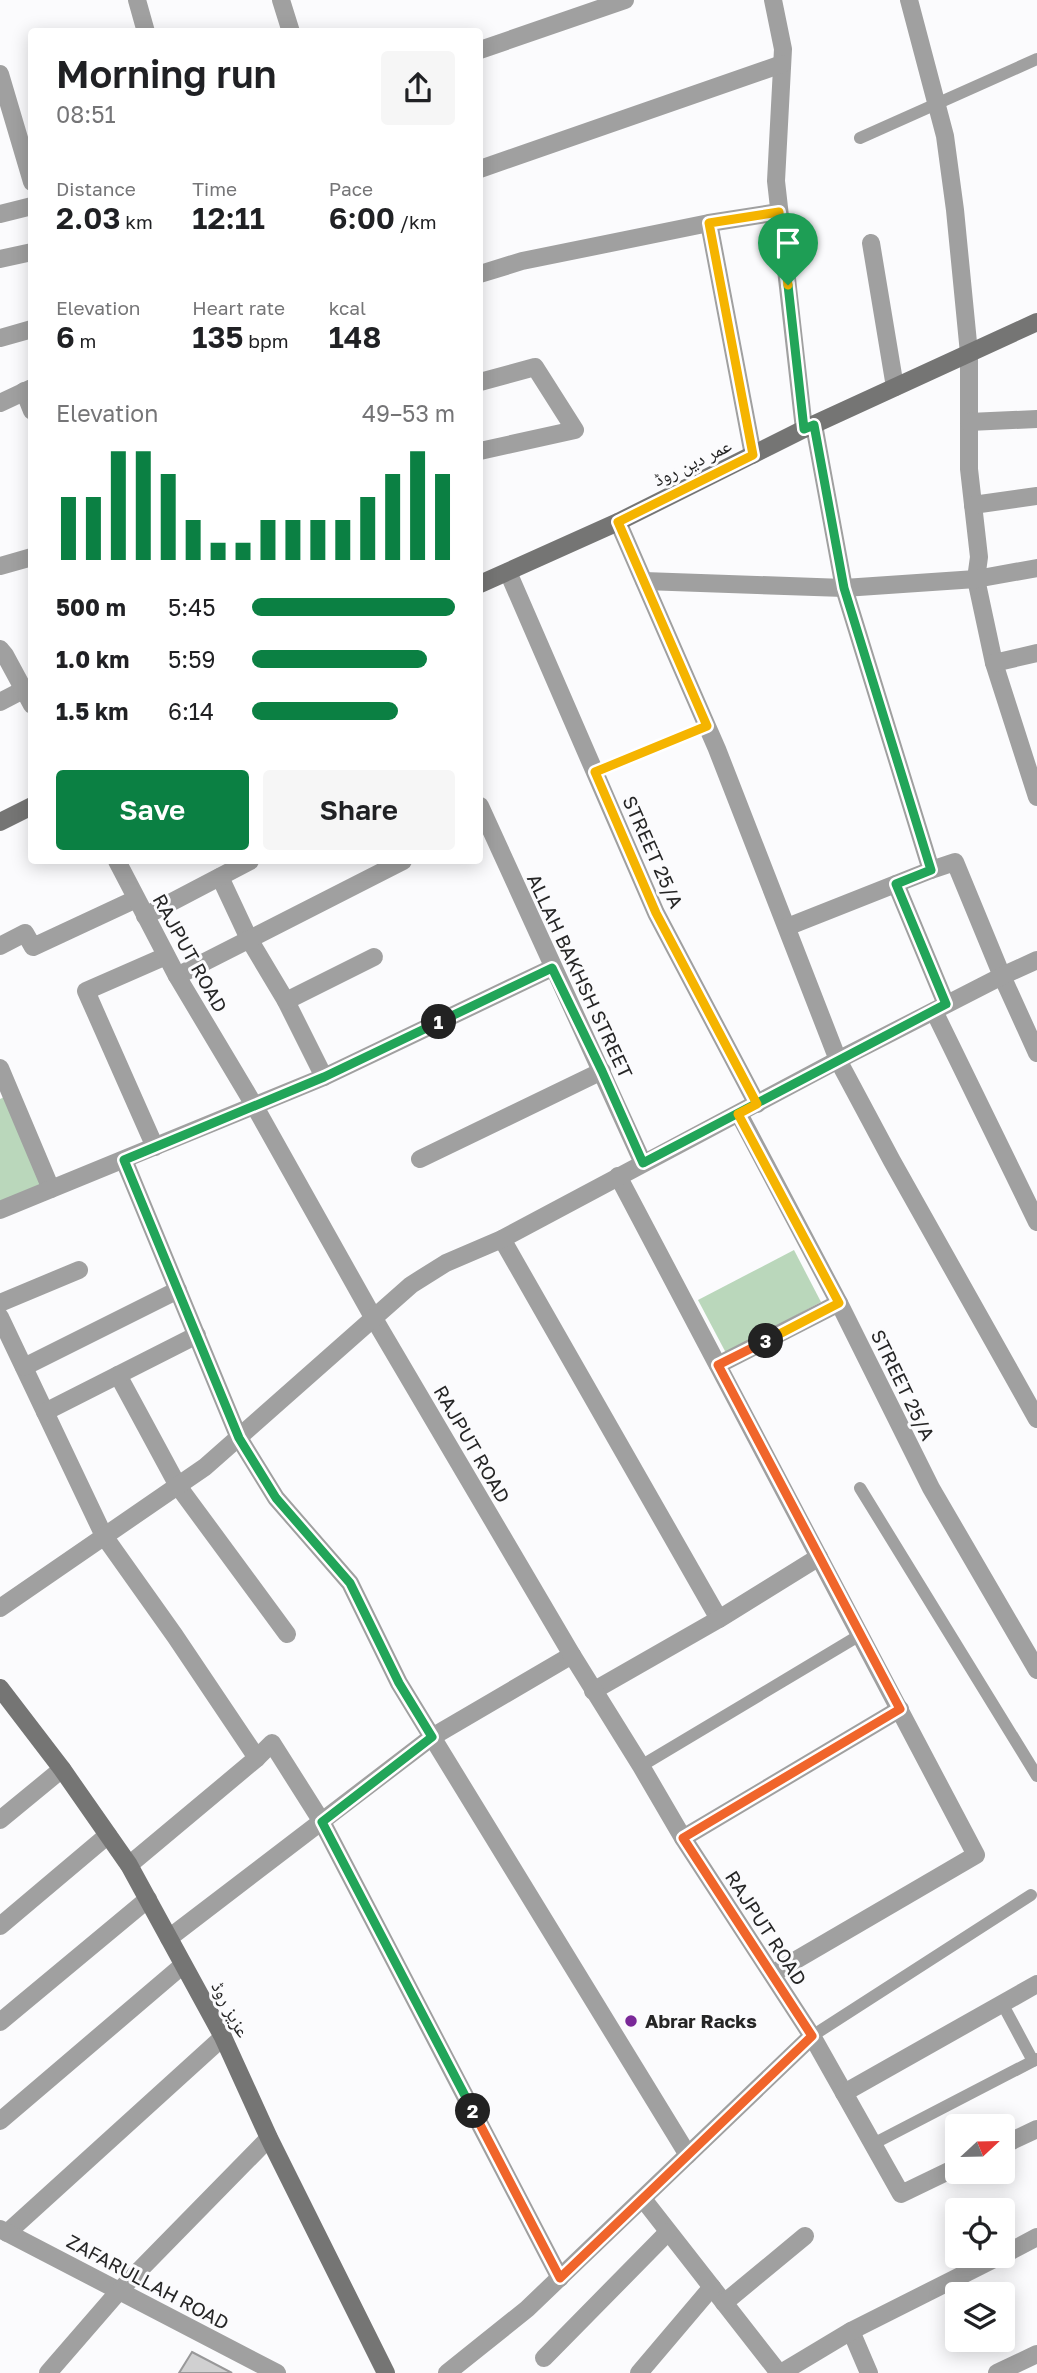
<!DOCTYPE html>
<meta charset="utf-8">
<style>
body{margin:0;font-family:"Golos Text","Noto Naskh Arabic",sans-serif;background:#f6f6f6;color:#202124;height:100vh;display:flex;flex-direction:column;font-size:26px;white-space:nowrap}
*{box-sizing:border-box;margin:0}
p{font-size:23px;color:#757577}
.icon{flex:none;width:38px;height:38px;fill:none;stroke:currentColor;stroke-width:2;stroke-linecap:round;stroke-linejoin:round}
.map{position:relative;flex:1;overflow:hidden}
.drawer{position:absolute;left:28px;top:28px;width:455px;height:836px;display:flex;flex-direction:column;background:#fff;border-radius:7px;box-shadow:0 4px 18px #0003}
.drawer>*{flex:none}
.needle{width:46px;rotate:68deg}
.fabs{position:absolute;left:945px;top:2114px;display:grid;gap:14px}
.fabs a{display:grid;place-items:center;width:70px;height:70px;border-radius:7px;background:#fff;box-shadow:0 4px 18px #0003;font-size:35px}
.pin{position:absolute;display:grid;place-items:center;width:60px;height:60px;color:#fff;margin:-72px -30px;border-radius:50% 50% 50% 0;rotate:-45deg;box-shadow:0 0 7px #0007}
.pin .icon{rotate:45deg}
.km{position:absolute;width:35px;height:35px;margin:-18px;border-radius:50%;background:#222;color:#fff;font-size:19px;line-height:35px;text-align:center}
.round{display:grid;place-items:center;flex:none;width:74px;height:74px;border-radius:7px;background:#f6f6f6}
.head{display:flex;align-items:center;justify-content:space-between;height:119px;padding:0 28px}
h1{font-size:38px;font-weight:600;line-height:52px}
.stats{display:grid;grid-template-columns:repeat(3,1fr);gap:10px;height:119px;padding:7px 28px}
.stats div{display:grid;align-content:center}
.stats b{font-size:30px;font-weight:600}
.stats small{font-size:19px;font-weight:400}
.stats p{font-size:19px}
.chart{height:196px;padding:14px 28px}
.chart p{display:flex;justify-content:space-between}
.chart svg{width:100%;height:126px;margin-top:7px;stroke:#0b8043;stroke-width:6}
.button{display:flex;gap:14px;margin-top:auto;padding:14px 28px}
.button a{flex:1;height:80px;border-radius:7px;background:#0b8043;color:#fff;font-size:28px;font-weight:600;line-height:80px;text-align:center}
.button a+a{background:#f6f6f6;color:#202124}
ul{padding:0 28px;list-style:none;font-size:23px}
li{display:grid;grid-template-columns:112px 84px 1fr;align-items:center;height:52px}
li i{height:18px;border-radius:9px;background:#0b8043}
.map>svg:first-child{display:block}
.green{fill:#bad7bb}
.building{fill:#d0d0d1;stroke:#989899;stroke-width:2}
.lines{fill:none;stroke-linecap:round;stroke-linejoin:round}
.service{stroke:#a0a0a0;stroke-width:12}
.minor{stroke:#a0a0a0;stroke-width:18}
.tertiary{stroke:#a0a0a0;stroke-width:18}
.secondary{stroke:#757574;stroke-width:18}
.split-1-casing{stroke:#fff;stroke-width:14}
.split-2-casing{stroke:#fff;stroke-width:14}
.split-3-casing{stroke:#fff;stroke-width:14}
.split-4-casing{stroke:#fff;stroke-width:14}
.split-1{stroke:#22a559;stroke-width:9}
.split-2{stroke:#22a559;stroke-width:9}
.split-3{stroke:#f0652b;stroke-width:9}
.split-4{stroke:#f5b400;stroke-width:9}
.poi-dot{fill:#7a2898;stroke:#fbfbfd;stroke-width:2.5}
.labels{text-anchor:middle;stroke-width:6;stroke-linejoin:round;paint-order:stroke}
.street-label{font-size:19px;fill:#262626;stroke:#fbfbfd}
.poi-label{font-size:19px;font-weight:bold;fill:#262626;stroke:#fbfbfd;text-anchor:start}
</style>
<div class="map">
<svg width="1037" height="2373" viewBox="0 0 1037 2373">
<rect width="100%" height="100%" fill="#fbfbfd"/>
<g class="green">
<polygon points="11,1094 51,1189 0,1210 0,1099"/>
<polygon points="794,1250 821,1302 726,1353 698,1300"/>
</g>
<polygon class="building" points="192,2352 232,2373 179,2373"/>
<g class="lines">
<g class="service">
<polyline points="860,138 1037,59"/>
<polyline points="595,772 707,726"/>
<polyline points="860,1488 1037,1776"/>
<polyline points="641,1766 860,1635"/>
<polyline points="1003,2005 1033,2061"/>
<polyline points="812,2036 1031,1895"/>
<polyline points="873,2144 1037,2059"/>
</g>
<g class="minor">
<polyline points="281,0 291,32"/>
<polyline points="773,0 783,49 776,181 804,429"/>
<polyline points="909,0 945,136 955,210 969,353 969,469 979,557 976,579 994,663 1037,797"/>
<polyline points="480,50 625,0"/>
<polyline points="480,169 782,64"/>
<polyline points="0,214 32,206"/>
<polyline points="709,223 753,455"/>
<polyline points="871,243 895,387"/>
<polyline points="0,259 32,252"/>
<polyline points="480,274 522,261 709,223 779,212"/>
<polyline points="0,338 32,329"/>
<polyline points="480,382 535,367 575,430 480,451"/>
<polyline points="24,391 32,411"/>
<polyline points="0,403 32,388"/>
<polyline points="969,422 1037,419"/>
<polyline points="814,425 844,588 931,870 955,862 1002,976 1037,1053"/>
<polyline points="973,505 1037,496"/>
<polyline points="618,522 717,749 838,1060 892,1161 1037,1419"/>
<polyline points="0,566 32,557"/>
<polyline points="508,572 656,913 757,1104"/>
<polyline points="644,581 844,588 976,579 1037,568"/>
<polyline points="994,663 1037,653"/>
<polyline points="0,702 23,690"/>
<polyline points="480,806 643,1163"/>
<polyline points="220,877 249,939 286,1001 324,1077"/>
<polyline points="896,884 946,1004"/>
<polyline points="145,916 250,861"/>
<polyline points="787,927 931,870"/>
<polyline points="0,946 25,933 33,947 136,899"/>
<polyline points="177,976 403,861"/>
<polyline points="286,1001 374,957"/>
<polyline points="934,1011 1037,1222"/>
<polyline points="0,1068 51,1189"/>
<polyline points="739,1114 839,1303 931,1488 1037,1670"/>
<polyline points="155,1147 86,991 166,956"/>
<polyline points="420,1159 602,1071"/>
<polyline points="124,1160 239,1438 276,1498 350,1583 399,1683 688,2155"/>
<polyline points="618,1176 976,1855 772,1974"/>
<polyline points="0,1210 324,1077 552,968"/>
<polyline points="502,1239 719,1619"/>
<polyline points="0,1303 79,1270"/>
<polyline points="0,1317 104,1536 175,1636 257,1758 272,1743 322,1822 560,2278"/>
<polyline points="718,1365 839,1303"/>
<polyline points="24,1367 178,1290"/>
<polyline points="118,1375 178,1486 287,1634"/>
<polyline points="45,1412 197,1335"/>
<polyline points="593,1691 719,1619 819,1557"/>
<polyline points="0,1820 62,1769"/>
<polyline points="683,1838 900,1709"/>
<polyline points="129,1865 257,1758"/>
<polyline points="0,1926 108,1835"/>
<polyline points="169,1938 432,1737 572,1655"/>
<polyline points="0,2022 148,1899"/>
<polyline points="812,2036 901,2194 957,2167"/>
<polyline points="844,2093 1037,1984"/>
<polyline points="0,2121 183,1965"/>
<polyline points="1003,2145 1037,2129"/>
<polyline points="643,2199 779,2373"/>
<polyline points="7,2233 223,2037"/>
<polyline points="1003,2255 1037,2237"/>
<polyline points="119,2291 269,2138"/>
<polyline points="724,2303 805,2236"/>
<polyline points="851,2331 869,2373"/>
<polyline points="544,2358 668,2232"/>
<polyline points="639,2373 712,2287"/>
<polyline points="781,2373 851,2331 1000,2256"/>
<polyline points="997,2373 1037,2354"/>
</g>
<g class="tertiary">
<polyline points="137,0 146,32"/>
<polyline points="0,74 32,182"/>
<polyline points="0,649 5,655 32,705"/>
<polyline points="117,861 177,976 254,1105 373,1317 572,1655 641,1766 683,1838 812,2036 527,2309 447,2373"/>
<polyline points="0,1608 205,1467 411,1285 446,1263 502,1239 838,1060 1002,976 1037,960"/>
<polyline points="0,2229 277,2373"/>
<polyline points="48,2373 119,2291"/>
</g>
<g class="secondary">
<polyline points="480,584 618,522 804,429 1037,322"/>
<polyline points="0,822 32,806"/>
<polyline points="0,1688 62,1769 129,1865 223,2037 269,2138 386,2373"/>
</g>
</g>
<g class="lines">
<g class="split-1-casing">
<polyline id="split-1" points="439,1022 552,968 602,1071 643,1163 946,1004 896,884 931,870 844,588 814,425 804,429 788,285"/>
</g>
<g class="split-2-casing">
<polyline id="split-2" points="439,1022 324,1077 124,1160 239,1438 276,1498 350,1583 399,1683 432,1737 322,1822 473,2111"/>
</g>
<g class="split-3-casing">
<polyline id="split-3" points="473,2111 560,2278 812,2036 683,1838 900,1709 718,1365 766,1341"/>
</g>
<g class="split-4-casing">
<polyline id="split-4" points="766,1341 839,1303 738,1114 757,1104 656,913 595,772 707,726 618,522 753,455 709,223 779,212 788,285"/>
</g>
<use href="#split-1" class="split-1"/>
<use href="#split-2" class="split-2"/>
<use href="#split-3" class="split-3"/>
<use href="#split-4" class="split-4"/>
</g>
<circle class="poi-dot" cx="631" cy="2021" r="7"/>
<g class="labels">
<g class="street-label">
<text transform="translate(692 462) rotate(-26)" y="7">عمر دین روڈ</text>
<text transform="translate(653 852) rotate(66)" y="7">STREET 25/A</text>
<text transform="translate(190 953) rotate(61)" y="7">RAJPUT ROAD</text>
<text transform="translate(580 976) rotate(65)" y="7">ALLAH BAKHSH STREET</text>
<text transform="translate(903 1385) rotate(64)" y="7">STREET 25/A</text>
<text transform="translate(472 1444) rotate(60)" y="7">RAJPUT ROAD</text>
<text transform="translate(766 1928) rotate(57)" y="7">RAJPUT ROAD</text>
<text transform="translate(231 2009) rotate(62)" y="7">عزیز روڈ</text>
<text transform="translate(148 2282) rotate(28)" y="7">ZAFARULLAH ROAD</text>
</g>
<g class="poi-label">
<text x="645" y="2028">Abrar Racks</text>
</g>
</g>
</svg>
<div class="fabs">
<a><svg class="needle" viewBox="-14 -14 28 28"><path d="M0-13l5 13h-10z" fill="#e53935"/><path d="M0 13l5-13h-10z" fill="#757577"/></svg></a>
<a><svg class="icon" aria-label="locate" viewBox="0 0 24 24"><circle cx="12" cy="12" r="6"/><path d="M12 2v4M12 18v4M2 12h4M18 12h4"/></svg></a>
<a><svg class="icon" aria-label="layers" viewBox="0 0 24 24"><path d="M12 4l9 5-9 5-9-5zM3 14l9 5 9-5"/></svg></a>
</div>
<div class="pin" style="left:788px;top:285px;background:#1e9e55"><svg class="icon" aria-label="arrive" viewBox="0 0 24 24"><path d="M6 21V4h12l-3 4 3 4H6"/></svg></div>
<b class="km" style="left:439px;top:1022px">1</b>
<b class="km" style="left:473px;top:2111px">2</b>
<b class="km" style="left:766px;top:1341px">3</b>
<section class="drawer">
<div class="head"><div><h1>Morning run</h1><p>08:51</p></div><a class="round"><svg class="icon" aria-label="share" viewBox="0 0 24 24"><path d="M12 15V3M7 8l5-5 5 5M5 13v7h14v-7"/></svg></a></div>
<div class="stats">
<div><p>Distance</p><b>2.03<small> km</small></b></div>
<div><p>Time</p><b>12:11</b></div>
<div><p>Pace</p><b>6:00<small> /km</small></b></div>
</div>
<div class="stats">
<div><p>Elevation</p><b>6<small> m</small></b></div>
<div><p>Heart rate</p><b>135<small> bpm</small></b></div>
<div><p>kcal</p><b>148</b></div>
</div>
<div class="chart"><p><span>Elevation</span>49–53 m</p>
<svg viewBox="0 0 160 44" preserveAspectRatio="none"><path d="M5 44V22M15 44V22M25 44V6M35 44V6M45 44V14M55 44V30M65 44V38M75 44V38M85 44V30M95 44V30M105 44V30M115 44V30M125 44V22M135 44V14M145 44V6M155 44V14"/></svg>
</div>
<ul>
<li><b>500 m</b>5:45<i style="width:100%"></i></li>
<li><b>1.0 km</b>5:59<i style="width:86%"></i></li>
<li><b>1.5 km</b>6:14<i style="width:72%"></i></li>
</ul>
<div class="button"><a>Save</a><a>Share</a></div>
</section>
</div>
